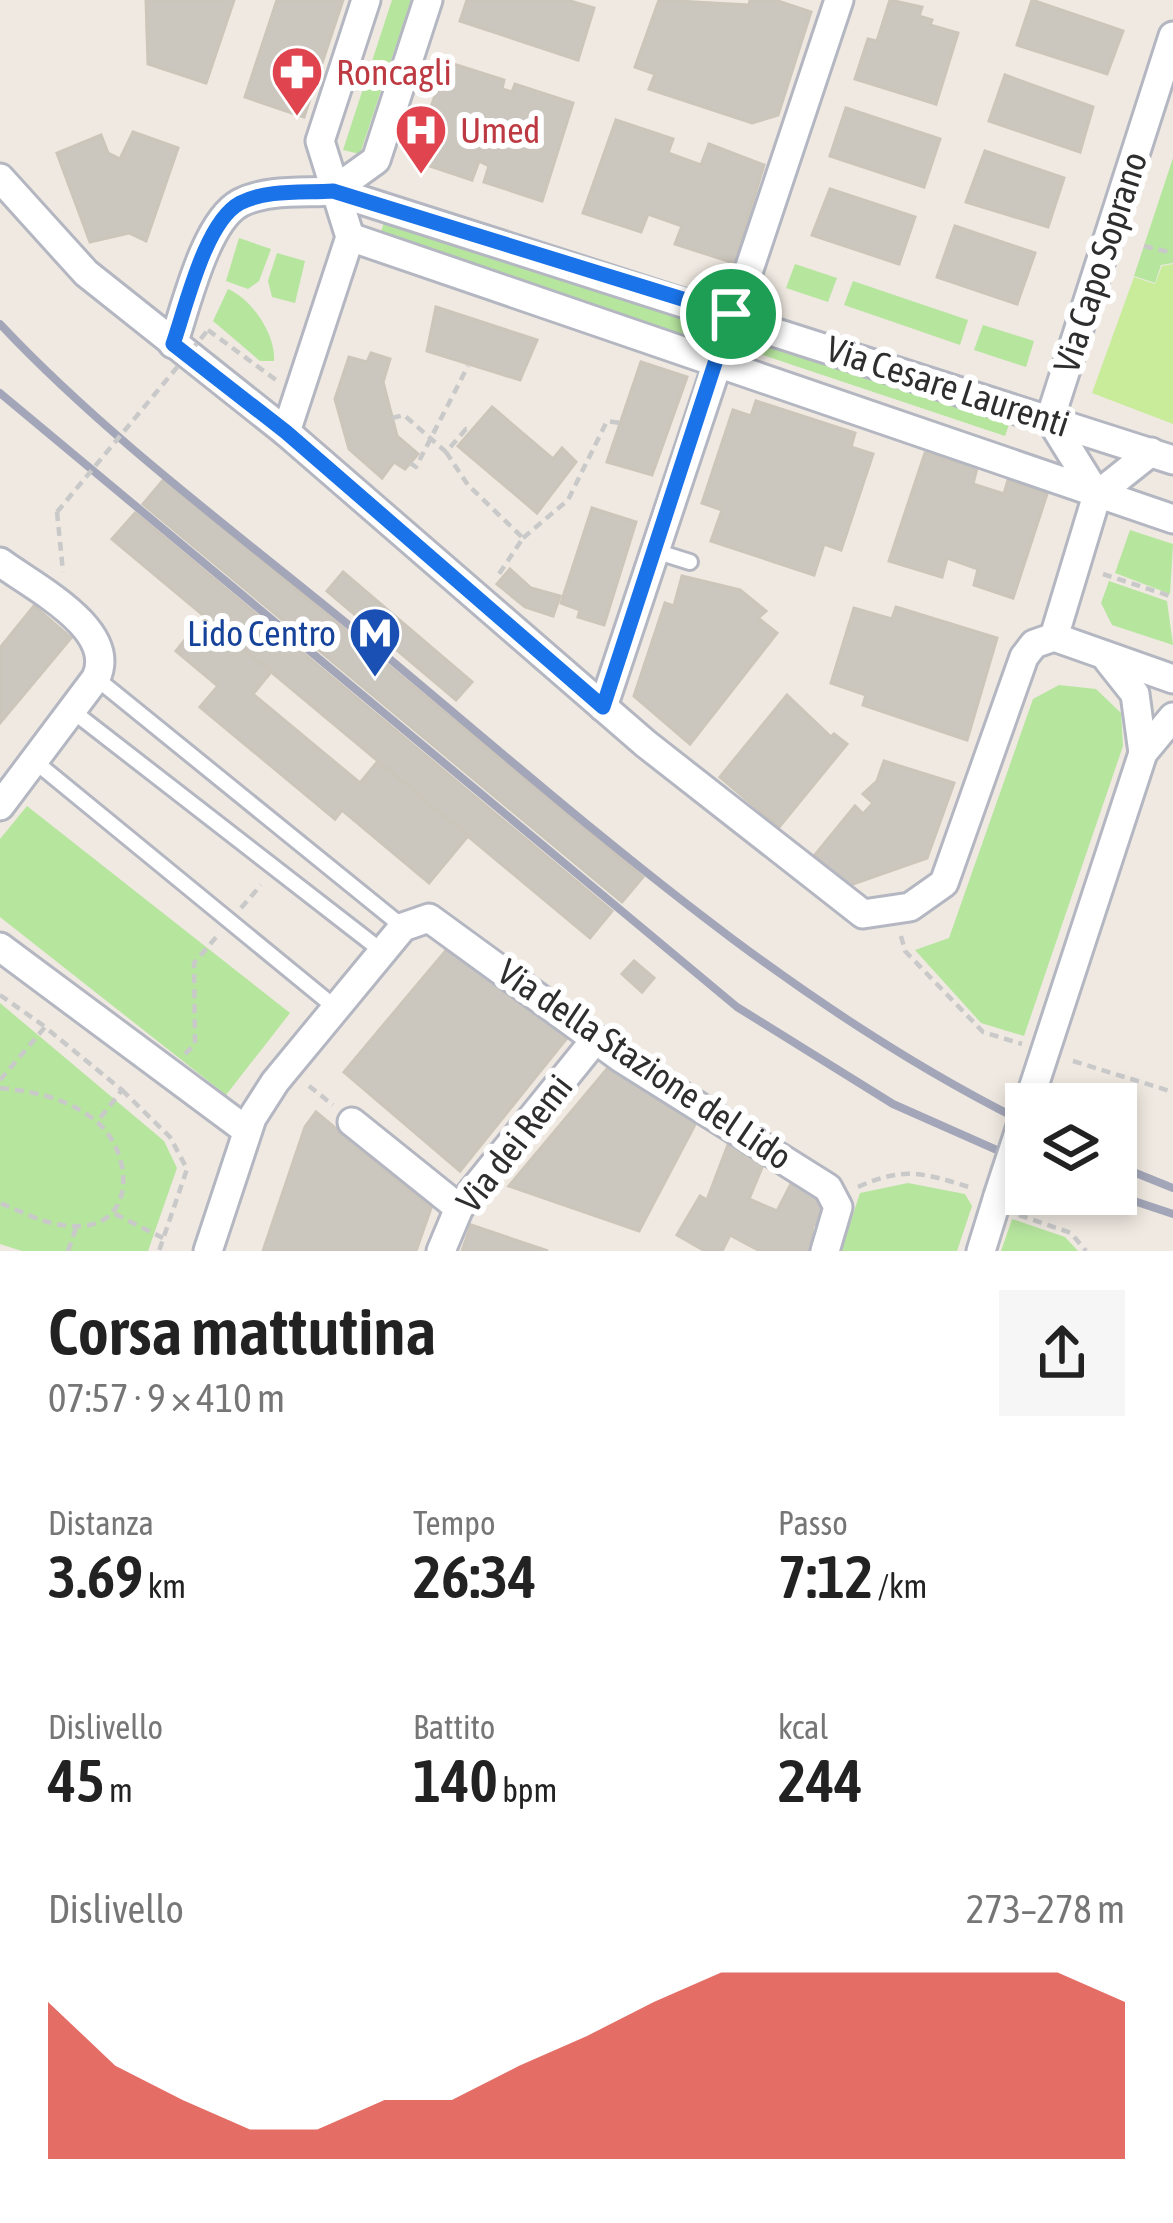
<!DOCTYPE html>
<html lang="it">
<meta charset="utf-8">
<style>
body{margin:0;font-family:"Asap Condensed",sans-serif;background:#f6f6f6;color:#222;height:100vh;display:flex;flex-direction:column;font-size:45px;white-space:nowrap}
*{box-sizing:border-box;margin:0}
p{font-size:39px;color:#767676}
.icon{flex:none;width:66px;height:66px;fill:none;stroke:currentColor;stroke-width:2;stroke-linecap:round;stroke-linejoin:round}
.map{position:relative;height:1251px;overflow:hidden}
.drawer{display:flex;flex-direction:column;background:#fff;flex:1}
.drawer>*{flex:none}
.fabs{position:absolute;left:1005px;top:1083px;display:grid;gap:24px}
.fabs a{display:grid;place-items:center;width:132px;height:132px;border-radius:0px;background:#fff;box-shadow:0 6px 18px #0003;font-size:60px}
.pin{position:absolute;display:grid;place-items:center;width:102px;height:102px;color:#fff;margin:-51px;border:6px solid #fff;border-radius:50%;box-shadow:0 3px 12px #0007}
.round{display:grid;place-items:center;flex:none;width:126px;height:126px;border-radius:0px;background:#f6f6f6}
.head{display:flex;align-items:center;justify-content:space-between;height:204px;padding:0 48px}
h1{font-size:66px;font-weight:600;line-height:90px}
.stats{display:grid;grid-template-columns:repeat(3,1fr);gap:18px;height:204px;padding:12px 48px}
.stats div{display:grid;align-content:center}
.stats b{font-size:60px;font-weight:600}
.stats small{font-size:33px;font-weight:400}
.stats p{font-size:33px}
.chart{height:336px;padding:24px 48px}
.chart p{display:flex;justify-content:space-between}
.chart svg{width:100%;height:216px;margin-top:12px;fill:#d93025;opacity:.7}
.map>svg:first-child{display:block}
.green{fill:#b6e59e}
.pitch{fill:#c9ec9a}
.building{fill:#cbc7bf;stroke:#cbc5ba;stroke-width:3}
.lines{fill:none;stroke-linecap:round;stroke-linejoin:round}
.service-casing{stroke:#b4b7c1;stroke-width:20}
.minor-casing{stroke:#b4b7c1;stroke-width:33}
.path{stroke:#c9c9c9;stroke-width:4.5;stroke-dasharray:9 6;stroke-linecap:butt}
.service{stroke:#fff;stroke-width:14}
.minor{stroke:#fff;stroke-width:27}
.rail{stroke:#a3a6b8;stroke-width:8}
.minor-bridge-casing{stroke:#b4b7c1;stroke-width:33;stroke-linecap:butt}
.path-bridge{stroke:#c9c9c9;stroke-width:4.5;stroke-dasharray:9 6;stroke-linecap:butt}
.minor-bridge{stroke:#fff;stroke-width:27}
.route-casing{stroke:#fff;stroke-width:24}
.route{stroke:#1a73e8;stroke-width:15}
.labels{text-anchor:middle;stroke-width:12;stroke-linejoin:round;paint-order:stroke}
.health-label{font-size:36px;fill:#be3a42;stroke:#fff;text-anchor:start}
.street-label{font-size:36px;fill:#2e2e2e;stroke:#fff}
.transit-label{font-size:36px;fill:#164399;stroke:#fff;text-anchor:end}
</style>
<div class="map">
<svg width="1173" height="1251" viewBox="0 0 1173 1251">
<rect width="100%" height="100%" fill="#efe9e1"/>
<g class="green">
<polygon points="392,0 411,0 360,154 343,150"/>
<polygon points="1173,158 1173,263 1161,265 1155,283 1134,276"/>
<polygon points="386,216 690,317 683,339 379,238"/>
<polygon points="239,238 271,249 259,281 248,289 226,281"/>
<polygon points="277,253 305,261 295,303 272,297 268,281"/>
<polygon points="795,264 837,278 828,302 786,288"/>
<polygon points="853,281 968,320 960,345 844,305"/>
<path d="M 228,289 C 252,299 276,335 274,361 L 260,361 L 213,321 Z"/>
<polygon points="983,325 1034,341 1026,367 974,350"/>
<polygon points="766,337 1011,419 1005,436 760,354"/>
<polygon points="1130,530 1173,544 1170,594 1115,573"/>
<polygon points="1109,581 1167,601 1173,645 1112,625 1101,603"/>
<polygon points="1059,685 1096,689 1121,713 1123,746 1024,1036 981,1023 915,950 949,938 1033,699"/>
<polygon points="27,806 290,1013 226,1095 0,917 0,839"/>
<polygon points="0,1003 164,1141 177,1168 148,1251 22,1251 0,1244"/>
<polygon points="908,1183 965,1194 972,1206 957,1251 841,1251 860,1193"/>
<polygon points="1012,1219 1065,1237 1078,1251 1001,1251"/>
</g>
<polygon class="pitch" points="1173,264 1173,424 1092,393 1134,277 1155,284 1162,266"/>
<g class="building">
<polygon points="146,0 234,0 206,83 148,64"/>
<polygon points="277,0 343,0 304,117 245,97"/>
<polygon points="467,0 567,0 594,8 578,60 460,21"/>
<polygon points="659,0 749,5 750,0 775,0 811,12 778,115 752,123 649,89 655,74 635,67"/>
<polygon points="890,0 922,7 919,16 932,20 930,25 958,33 936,104 855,79 868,39 877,41"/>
<polygon points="1032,0 1123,31 1107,74 1017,45"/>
<polygon points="447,62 504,80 502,89 512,92 515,84 573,103 542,201 484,182 489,166 479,161 472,180 412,160"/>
<polygon points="1005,75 1093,107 1080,152 989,121"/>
<polygon points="846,108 940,139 924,187 830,156"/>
<polygon points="616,120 673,139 668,153 701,165 709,144 764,165 734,263 675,244 682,226 648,214 641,232 583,213"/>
<polygon points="133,132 178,148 146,241 129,233 90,242 57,153 101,135 108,153 120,159"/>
<polygon points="985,151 1064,178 1048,227 966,202"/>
<polygon points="830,189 915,217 899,264 812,235"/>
<polygon points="955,226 1035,253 1017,304 937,277"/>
<polygon points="436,307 537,340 520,380 427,351"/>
<polygon points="371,353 390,359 383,382 397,436 418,454 405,469 394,462 382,478 349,449 335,399 349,357 367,362"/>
<polygon points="641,362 687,377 652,475 607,462"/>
<polygon points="756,401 855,433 851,447 873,454 841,550 824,544 814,575 711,541 722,510 702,503 733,410 751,416"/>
<polygon points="492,407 553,459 562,448 576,462 537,513 458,446"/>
<polygon points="925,453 977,468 973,484 1004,494 1008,480 1047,494 1013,598 974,585 978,569 947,558 942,577 889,561"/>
<polygon points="164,479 643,877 622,902 143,504"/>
<polygon points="592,508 636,522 604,625 578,617 580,610 561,603"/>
<polygon points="135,513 612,911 590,938 112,539"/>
<polygon points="510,569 531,588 560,596 553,616 525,607 497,584"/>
<polygon points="343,572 472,682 456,700 327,591"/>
<polygon points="682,576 740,590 766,611 758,618 777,633 690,744 634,696 665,603 674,606"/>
<polygon points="34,606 71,638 0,723 0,648"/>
<polygon points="896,607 997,638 967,740 863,705 866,695 831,683 854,608 892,619"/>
<polygon points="204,616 271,672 253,694 360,783 378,761 468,836 429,883 342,810 335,819 200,707 218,686 176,651"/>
<polygon points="787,695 831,737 834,734 847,744 779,827 720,777"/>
<polygon points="884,761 954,783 927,858 850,885 814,856 855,806 863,814 873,803 863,794 877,781"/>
<polygon points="453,942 567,1038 460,1171 344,1072"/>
<polygon points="634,961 654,978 642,992 622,974"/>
<polygon points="612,1063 699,1117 639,1231 509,1186"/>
<polygon points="316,1112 431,1208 416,1251 263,1251 305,1127"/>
<polygon points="729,1142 765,1160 749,1199 777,1211 791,1184 827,1199 819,1226 813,1224 810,1251 760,1251 730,1235 722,1251 705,1251 677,1235 700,1196 707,1200"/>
<polygon points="471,1225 548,1251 462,1251"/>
</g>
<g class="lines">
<g class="service-casing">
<g id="service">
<polyline points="655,551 690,562"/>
<polyline points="96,678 403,927"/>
<polyline points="70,709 383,952"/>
<polyline points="32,759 337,1009"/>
</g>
</g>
<g class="minor-casing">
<g id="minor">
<polyline points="0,178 86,273 286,432 350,237 320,141 366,0"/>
<polyline points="333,191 376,160 428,0"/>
<polyline points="350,237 1173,519"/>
<path d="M 173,344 C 186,307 205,222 240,203 C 267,189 303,193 333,191 L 1173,460"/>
<polyline points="286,432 646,744 863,914 910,907 944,883 1024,657 1034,644 1054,637"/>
<polyline points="1151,452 1097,495 1054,637 1173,679"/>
<polyline points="1097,495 1050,419 1173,36"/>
<path d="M 0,562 C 33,587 119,629 96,678 L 0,806"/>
<polyline points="1108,660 1135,694 1143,753"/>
<polyline points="603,707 839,0"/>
<polyline points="0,947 246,1130"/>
<polyline points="1028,1104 1143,753 1173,717"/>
<polyline points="352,1122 459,1208"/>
<polyline points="208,1251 252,1118 275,1082 403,927 429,918 621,1058 828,1188 838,1207 825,1251"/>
<polyline points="441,1251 459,1208 595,1040"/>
<polyline points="981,1251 998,1196"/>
</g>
</g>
<g class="path">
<polyline points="1144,246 1173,253"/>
<polyline points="208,330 276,380"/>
<polyline points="392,418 404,415 446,452 466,429 470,432"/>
<polyline points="446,452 468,485 523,538 497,577"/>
<polyline points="410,463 416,467 468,366"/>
<polyline points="57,512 63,572"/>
<polyline points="523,538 568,500 607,421 620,423"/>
<polyline points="1103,574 1173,597"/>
<polyline points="241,908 261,885"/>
<polyline points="901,936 905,951 983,1032 1022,1044"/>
<polyline points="0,995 44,1026"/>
<polyline points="185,1054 195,1044 194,963 218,935"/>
<polyline points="1073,1061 1173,1092"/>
<polyline points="0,1080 45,1027 122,1090 97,1122"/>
<polyline points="309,1086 333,1105"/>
<path d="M 0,1088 C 34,1091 69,1099 96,1121 C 135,1154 137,1231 71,1226 C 47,1225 22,1212 0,1203"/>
<polyline points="122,1090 170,1137 187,1169 159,1251"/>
<path d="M 858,1187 C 904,1166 925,1173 972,1188"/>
<polyline points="115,1214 163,1238"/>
<polyline points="1019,1215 1071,1233 1086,1251"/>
<polyline points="68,1251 76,1228"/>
</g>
<use href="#service" class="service"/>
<use href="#minor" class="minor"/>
<g class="rail">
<path d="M 0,324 C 111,442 248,541 373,645 C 581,818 782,1002 1026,1123"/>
<polyline points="0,393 737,1007 893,1104 1026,1163"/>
<polyline points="1116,1165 1173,1188"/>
<polyline points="1113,1194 1173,1214"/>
</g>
<g class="minor-bridge-casing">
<polyline id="minor-bridge" points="998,1196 1026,1111"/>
</g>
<polyline class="path-bridge" points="57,512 208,330"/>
<use href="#minor-bridge" class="minor-bridge"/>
</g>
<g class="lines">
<g class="route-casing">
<path id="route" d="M 333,191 L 731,314 L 603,707 L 286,432 L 173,344 C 186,307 205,222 240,203 C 267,189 303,193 333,191 Z"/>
</g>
<use href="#route" class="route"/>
</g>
<defs>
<g id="pharmacy-pin" transform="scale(2.7)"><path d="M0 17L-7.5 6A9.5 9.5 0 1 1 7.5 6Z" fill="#e0444e" stroke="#fff"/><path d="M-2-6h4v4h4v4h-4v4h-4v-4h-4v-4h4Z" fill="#fff"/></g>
<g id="hospital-pin" transform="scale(2.7)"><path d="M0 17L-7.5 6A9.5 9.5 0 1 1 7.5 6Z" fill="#e0444e" stroke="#fff"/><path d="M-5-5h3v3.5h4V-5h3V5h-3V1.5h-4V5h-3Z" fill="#fff"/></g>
<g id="metro-pin" transform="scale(2.7)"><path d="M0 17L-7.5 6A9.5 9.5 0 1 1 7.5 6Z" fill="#1a4fb4" stroke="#fff"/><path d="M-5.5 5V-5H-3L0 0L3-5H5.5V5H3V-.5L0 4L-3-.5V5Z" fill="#fff"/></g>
</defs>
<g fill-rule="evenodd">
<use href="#pharmacy-pin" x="297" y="72"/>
<use href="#hospital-pin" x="421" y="130"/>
<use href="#metro-pin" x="375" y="633"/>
</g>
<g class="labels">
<g class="health-label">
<text x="336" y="85">Roncagli</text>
<text x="460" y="143">Umed</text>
</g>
<g class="street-label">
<text transform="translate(1100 262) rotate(-72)" y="13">Via Capo Soprano</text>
<text transform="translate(948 386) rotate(18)" y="13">Via Cesare Laurenti</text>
<text transform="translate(645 1064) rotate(34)" y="13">Via della Stazione del Lido</text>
<text transform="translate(514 1143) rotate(-52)" y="13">Via dei Remi</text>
</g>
<g class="transit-label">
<text x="336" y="646">Lido Centro</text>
</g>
</g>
</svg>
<div class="fabs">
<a><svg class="icon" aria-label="layers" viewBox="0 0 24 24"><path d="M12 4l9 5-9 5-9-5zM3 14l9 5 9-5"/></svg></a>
</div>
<div class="pin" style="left:731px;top:314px;background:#1e9e55"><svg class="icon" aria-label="arrive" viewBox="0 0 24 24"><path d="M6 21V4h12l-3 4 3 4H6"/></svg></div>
</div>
<section class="drawer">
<div class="head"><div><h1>Corsa mattutina</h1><p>07:57 · 9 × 410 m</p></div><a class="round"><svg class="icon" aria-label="share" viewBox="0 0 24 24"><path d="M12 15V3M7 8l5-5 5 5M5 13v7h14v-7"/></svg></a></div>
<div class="stats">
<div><p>Distanza</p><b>3.69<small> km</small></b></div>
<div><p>Tempo</p><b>26:34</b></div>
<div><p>Passo</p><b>7:12<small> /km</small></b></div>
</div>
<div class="stats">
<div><p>Dislivello</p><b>45<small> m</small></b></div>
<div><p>Battito</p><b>140<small> bpm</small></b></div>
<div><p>kcal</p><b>244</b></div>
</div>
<div class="chart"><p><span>Dislivello</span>273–278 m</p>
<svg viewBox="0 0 160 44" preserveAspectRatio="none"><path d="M0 44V12L10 25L20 32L30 38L40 38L50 32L60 32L70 25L80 19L90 12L100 6L110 6L120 6L130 6L140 6L150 6L160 12V44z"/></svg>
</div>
</section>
